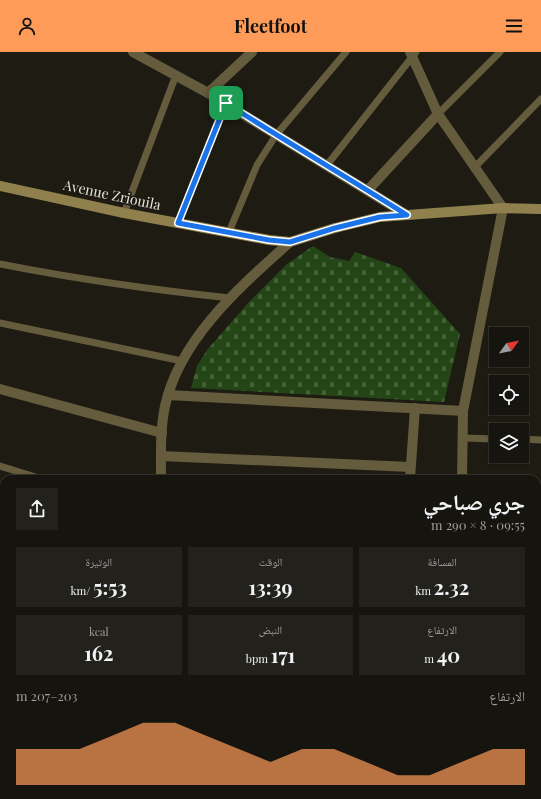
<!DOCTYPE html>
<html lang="ar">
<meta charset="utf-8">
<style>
body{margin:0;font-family:"Playfair Display","Noto Naskh Arabic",serif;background:#23211c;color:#f1f3f6;direction:rtl;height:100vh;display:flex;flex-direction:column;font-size:15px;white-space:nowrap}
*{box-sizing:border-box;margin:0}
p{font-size:13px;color:#9e9e9e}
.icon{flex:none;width:22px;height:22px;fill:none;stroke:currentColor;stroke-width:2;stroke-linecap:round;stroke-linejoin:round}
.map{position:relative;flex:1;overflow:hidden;direction:ltr}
.side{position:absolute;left:0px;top:423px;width:541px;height:324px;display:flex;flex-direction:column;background:#16140e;border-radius:12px 12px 0 0;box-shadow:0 1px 3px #0004,0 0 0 1px #35332e;direction:rtl}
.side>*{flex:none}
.needle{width:26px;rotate:57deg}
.tools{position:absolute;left:489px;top:275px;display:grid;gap:8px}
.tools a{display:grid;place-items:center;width:40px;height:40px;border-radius:0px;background:#16140e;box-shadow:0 1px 3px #0004,0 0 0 1px #35332e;font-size:20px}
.pin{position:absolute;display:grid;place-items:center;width:34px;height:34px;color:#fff;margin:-17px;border-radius:8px;box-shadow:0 2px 6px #0006}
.round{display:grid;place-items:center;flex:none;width:42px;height:42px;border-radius:0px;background:#23211c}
.headline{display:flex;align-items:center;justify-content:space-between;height:68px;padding:0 16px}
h1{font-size:22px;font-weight:700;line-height:30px}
.metrics{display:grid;grid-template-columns:repeat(3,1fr);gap:6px;height:68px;padding:4px 16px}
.metrics div{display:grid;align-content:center;border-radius:0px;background:#23211c;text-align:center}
.metrics b{font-size:20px;font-weight:700}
.metrics small{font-size:11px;font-weight:400}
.metrics p{font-size:11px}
.chart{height:112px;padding:8px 16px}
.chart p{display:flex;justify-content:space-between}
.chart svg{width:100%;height:72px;margin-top:4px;fill:#fe9b59;opacity:.7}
header{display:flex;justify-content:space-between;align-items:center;height:52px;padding:0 16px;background:#fe9b59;color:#111;font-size:18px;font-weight:700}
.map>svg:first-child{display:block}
.cemetery{fill:url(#cemetery-stones)}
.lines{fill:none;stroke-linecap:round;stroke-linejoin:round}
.lane{stroke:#655b3d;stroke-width:7}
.street{stroke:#655b3d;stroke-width:10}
.secondary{stroke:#90804e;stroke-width:10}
.route-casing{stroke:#fff;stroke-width:8}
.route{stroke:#1a73e8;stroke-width:5}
.labels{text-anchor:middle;stroke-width:3.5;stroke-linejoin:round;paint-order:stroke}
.street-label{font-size:14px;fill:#e5e4de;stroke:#1d1b12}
</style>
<header><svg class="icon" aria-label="menu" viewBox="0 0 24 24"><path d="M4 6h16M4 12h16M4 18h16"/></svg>Fleetfoot<svg class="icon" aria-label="person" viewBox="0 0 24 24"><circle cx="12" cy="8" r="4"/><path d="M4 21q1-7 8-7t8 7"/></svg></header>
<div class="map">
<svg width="541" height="747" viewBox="0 0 541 747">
<defs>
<pattern id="cemetery-stones" width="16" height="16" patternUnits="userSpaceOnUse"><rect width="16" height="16" fill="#244617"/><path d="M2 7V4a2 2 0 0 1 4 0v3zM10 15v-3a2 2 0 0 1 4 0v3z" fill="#446138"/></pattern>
</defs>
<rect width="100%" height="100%" fill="#1d1b12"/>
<polygon class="cemetery" points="313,194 330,205 349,209 355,200 401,216 460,282 444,350 191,336 197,314 207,298 248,251 287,212"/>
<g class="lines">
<g class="lane">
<polyline points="438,62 500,0"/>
<polyline points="327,113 416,0"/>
<polyline points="474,116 541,47"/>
<polyline points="124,161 176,23"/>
<polyline points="178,171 226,51"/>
<polyline points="229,180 257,113 276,83 346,0"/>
<path d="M 0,212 C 76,227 153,238 230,246"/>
<polyline points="0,271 182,309"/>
<polyline points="463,386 496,387"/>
<polyline points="522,387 541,388"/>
<polyline points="0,414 42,427"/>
<polyline points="0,452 4,453"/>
<polyline points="0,519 4,519"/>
</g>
<g class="street">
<polyline points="133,0 208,41 407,163"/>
<polyline points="208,41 252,0"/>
<polyline points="368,138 438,62"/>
<polyline points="0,337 162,381"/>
<polyline points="168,343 463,359 503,156 438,62 410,0"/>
<polyline points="161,404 410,415"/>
<path d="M 161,427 C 161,403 160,378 165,354 C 180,286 241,234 290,190"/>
<polyline points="410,427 415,356"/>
<polyline points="462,427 463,359"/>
<polyline points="537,446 541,446"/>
<polyline points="537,501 541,501"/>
<polyline points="0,541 4,544"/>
<polyline points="537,605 541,605"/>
<polyline points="541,613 538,643 541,644"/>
<polyline points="0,618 4,621"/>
<polyline points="0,665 4,664"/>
<polyline points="537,705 541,706"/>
<polyline points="161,747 161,743"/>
<polyline points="476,747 476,743"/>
</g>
<polyline class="secondary" points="0,134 124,161 269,188 290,190 335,176 380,165 503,156 541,157"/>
</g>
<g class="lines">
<g class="route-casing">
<path id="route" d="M 226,51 C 285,89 347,125 407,163 L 380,165 L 335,176 L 290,190 L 269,188 L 178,171 Z"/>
</g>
<use href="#route" class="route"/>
</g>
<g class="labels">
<g class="street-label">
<text transform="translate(112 143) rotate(12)" y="5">Avenue Zriouila</text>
</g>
</g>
</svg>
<div class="tools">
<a><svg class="needle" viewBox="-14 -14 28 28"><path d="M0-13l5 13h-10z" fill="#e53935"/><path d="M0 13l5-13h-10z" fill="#9e9e9e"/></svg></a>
<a><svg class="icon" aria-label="locate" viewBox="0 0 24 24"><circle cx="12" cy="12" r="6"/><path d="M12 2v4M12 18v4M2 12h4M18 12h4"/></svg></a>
<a><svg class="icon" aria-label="layers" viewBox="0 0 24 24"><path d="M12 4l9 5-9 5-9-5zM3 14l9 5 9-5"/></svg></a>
</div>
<div class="pin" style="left:226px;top:51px;background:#1e9e55"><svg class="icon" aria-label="arrive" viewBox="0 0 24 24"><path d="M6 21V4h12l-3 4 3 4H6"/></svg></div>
<section class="side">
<div class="headline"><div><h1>جري صباحي</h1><p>09:55 · 8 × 290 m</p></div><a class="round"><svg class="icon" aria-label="share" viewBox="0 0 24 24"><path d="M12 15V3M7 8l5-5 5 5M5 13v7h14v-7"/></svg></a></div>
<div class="metrics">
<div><p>المسافة</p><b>2.32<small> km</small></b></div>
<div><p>الوقت</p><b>13:39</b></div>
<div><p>الوتيرة</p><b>5:53<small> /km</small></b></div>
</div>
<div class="metrics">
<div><p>الارتفاع</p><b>40<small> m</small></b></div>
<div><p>النبض</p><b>171<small> bpm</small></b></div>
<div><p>kcal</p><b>162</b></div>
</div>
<div class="chart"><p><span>الارتفاع</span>203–207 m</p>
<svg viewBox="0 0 160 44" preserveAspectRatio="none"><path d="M0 44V22L10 22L20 22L30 14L40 6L50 6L60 14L70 22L80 30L90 22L100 22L110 30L120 38L130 38L140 30L150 22L160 22V44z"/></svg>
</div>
</section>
</div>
